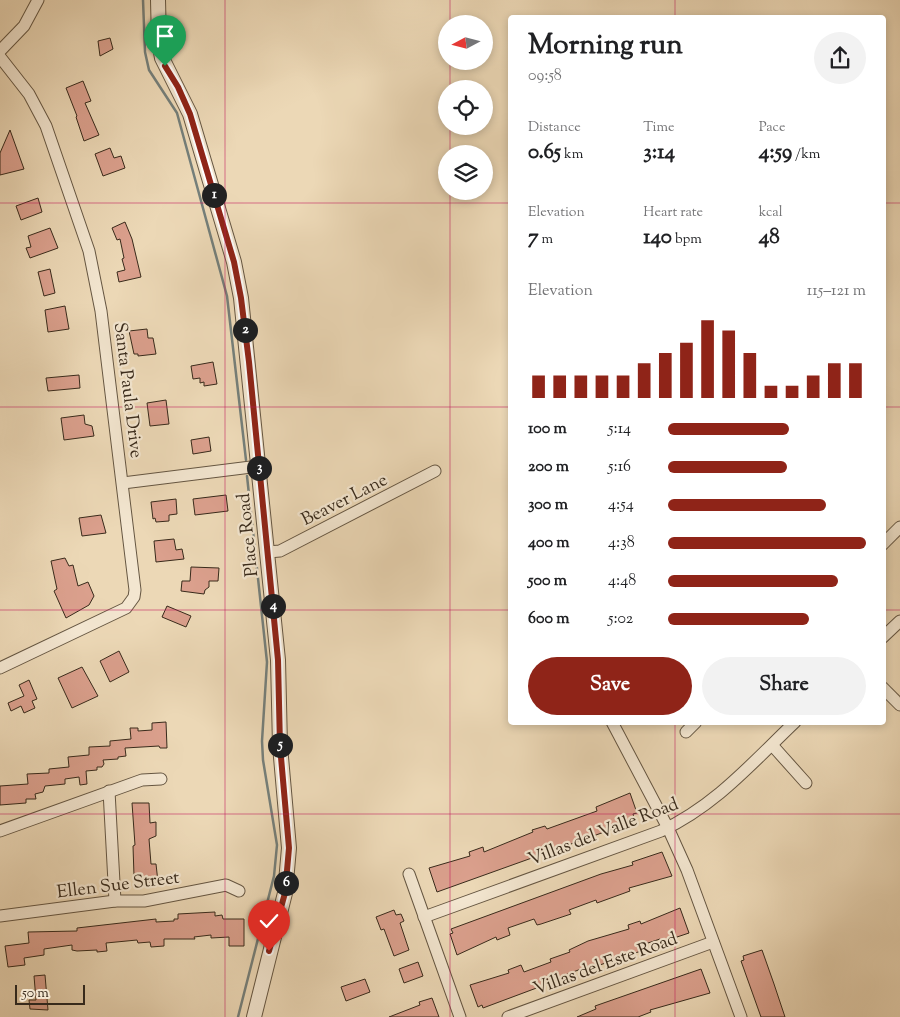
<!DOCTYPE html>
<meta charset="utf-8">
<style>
body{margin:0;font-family:"Sorts Mill Goudy",serif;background:#f2f2f2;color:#202124;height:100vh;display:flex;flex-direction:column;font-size:19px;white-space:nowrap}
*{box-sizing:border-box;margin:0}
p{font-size:16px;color:#757577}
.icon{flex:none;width:28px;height:28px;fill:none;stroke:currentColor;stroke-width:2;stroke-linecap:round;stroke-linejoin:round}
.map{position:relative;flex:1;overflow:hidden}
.panel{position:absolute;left:508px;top:15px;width:378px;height:710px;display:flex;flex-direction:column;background:#fff;border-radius:5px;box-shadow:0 2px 8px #0003}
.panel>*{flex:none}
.needle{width:32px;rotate:263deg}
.controls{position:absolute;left:438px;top:15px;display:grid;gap:10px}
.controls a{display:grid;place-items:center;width:55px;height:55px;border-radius:50%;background:#fff;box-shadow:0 2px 8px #0003;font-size:25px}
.scale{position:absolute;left:15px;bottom:12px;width:70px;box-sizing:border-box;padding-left:5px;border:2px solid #382a1b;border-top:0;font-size:14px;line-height:18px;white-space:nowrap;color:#382a1b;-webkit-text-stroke:4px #f3e6d0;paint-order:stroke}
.pin{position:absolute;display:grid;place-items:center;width:42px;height:42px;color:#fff;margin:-51px -21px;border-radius:50% 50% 50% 0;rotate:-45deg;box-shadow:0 0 5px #0007}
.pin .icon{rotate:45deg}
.km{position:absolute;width:25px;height:25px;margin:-12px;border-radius:50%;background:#222;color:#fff;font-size:14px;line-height:25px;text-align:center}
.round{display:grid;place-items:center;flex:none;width:52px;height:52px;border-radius:26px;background:#f2f2f2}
.overview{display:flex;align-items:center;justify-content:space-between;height:85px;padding:0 20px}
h1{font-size:28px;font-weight:700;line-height:38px}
.metrics{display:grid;grid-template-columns:repeat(3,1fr);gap:8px;height:85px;padding:5px 20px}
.metrics div{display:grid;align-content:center}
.metrics b{font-size:21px;font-weight:700}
.metrics small{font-size:14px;font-weight:400}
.metrics p{font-size:14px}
.chart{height:140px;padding:10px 20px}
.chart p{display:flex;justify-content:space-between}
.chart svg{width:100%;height:90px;margin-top:5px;stroke:#8f2418;stroke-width:6}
.action{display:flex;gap:10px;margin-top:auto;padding:10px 20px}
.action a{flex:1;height:58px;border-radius:30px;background:#8f2418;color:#fff;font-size:20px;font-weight:700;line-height:58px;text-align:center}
.action a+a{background:#f2f2f2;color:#202124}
ul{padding:0 20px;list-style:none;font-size:16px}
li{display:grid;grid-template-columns:80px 60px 1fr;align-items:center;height:38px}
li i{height:12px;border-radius:6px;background:#8f2418}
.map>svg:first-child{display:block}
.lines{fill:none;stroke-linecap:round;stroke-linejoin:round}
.stream{stroke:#757f7a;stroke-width:2.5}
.building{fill:#dba08d;stroke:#382a1b}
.minor-casing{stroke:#655642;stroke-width:13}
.tertiary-casing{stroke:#655642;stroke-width:16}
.minor{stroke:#f3e6d0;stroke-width:11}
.tertiary{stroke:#f3e6d0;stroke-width:14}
.route-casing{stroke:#fff;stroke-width:10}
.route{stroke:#8f2418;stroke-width:6}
.grid{fill:none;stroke:#c2185b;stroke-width:1;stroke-opacity:0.55}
.labels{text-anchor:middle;stroke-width:4.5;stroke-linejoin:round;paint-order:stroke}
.street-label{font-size:18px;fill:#382a1b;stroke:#f3e6d0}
</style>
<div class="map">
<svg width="900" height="1017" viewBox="0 0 900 1017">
<rect width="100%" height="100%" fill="#ecd8b6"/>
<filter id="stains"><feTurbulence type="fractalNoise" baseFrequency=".004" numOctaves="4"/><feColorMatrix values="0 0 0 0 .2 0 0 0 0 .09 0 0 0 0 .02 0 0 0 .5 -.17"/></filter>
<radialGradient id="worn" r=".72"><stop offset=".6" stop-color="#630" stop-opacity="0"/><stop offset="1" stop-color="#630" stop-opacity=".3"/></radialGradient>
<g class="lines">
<g class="stream">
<polyline points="143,0 145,52 149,70 177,113 227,296 246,460"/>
<polyline points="238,1017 274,876 277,845 263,760 262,741 267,662 247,476"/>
</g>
</g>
<g class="building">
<polygon points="110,38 113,49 100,56 98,41"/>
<polygon points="83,81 91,101 85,103 99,135 84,141 76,117 77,116 66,88"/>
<polygon points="10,130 24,169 0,175 0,153"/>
<polygon points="110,148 114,158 121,156 125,168 103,176 95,154"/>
<polygon points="38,198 42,212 21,220 16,206"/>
<polygon points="125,222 132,239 141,277 119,282 117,272 125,270 122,259 124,258 120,239 117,240 112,228"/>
<polygon points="50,228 58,248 30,258 26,248 31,247 28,236"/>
<polygon points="50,269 55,293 44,296 38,272"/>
<polygon points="65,306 69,329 48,332 45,310"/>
<polygon points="147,329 148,338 153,338 156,354 138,356 138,354 134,354 129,331"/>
<polygon points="213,362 217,384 204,386 204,382 200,383 200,378 193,379 191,366"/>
<polygon points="79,375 80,388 48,391 46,378"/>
<polygon points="166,400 169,424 150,426 147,403"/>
<polygon points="84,415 85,424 92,426 94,436 64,440 61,418"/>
<polygon points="209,437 211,451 193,454 191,440"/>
<polygon points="226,495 228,511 195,515 193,499"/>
<polygon points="176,499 177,514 169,515 169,521 156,522 155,518 153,519 151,502"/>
<polygon points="101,515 106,533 82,536 79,518"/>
<polygon points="174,539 176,550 182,549 184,559 156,562 154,541"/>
<polygon points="65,558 69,566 73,565 78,586 88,582 94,596 89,605 66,618 54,591 57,589 51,561"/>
<polygon points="191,567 219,568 218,581 209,581 209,587 205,590 204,594 181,591 182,581 190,581"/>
<polygon points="167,606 191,616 186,627 162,617"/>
<polygon points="119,651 129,672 110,682 100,661"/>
<polygon points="82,667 98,696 72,708 58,678"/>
<polygon points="29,680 37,699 32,701 35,708 24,713 21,706 11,711 8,703 24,696 19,685"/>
<polygon points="166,722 167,748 160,748 159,746 125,748 126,756 118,757 118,759 103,760 104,764 102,767 97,767 97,770 86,771 87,784 80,785 79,777 65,779 65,784 45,786 43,792 35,794 36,799 26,799 26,803 0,805 0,786 28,784 27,774 49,773 49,769 69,767 68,757 89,755 89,747 110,746 110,741 131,739 130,728 138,728 138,731 152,730 152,723"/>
<polygon points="630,793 637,813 633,814 635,821 437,892 429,868 470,856 469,852 483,847 484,852 533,832 532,830 545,826 547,829 597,811 596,807"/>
<polygon points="132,803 149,803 150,823 156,822 156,836 149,839 151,864 156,864 158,882 140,884 140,878 134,876 133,846 135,845"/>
<polygon points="662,852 672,876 629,888 630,891 597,903 596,900 569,910 571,914 541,924 537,925 534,919 508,928 510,935 497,940 496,937 457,955 450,934 453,933 451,929 601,874 633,865 632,862"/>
<polygon points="680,908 689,933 662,942 660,939 645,944 647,949 582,971 581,969 565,975 566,977 483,1008 482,1005 478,1007 470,985 509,973 508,970 521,965 524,972 551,962 550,959 570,952 569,950 588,941 629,929 628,925 640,921 641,924"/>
<polygon points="394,910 396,915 401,914 404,921 400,923 409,950 394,956 384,929 381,930 376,917"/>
<polygon points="215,912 215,916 222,915 223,919 244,919 244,946 229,946 229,937 211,938 211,935 194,937 195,939 164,939 164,946 151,947 150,942 138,943 137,940 106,943 107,951 97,952 97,950 77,951 72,950 72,945 44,949 44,955 24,958 25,965 8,967 5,946 29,943 28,932 77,931 77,928 156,919 156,922 174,921 174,919 178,919 178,914"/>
<polygon points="762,950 774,984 785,1017 761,1017 741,961 744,960 743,956"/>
<polygon points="418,962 423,976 404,983 399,969"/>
<polygon points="701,969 710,993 650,1010 651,1012 638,1017 577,1017 596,1009 595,1006"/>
<polygon points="45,975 48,1010 30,1009 29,1000 36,1000 34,976"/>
<polygon points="365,979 370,992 346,1001 341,987"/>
<polygon points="432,998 439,1017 389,1017 420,1005 419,1002"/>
</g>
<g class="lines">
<g class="minor-casing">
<g id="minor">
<polyline points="0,51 24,26 38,0"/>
<polyline points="0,57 29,94 46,126 89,251 101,311 135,590 134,597 126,608 0,668"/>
<polyline points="123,483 259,466"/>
<polyline points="882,545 900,527"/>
<polyline points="268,552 280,551 435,471"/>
<polyline points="882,638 900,621"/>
<polyline points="882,687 900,705"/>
<polyline points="612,722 668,828 687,870 741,1017"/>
<polyline points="686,732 696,722"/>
<polyline points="772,745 806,783"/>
<polyline points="109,791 115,901"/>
<polyline points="0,831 142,780 161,779"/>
<polyline points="409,874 460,1017"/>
<polyline points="0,916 115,901 144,901 226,885 239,891"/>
<path d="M 424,917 L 661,831 C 716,805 751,764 795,722"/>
<polyline points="508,1017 713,942"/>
</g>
</g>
<g class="tertiary-casing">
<polyline id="tertiary" points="158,0 159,41 162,58 190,114 234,262 241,298 278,660 280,746 289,848 285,893 254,1017"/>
</g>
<use href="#minor" class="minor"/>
<use href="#tertiary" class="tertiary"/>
</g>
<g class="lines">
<g class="route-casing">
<polyline id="route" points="165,66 178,87 190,114 234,262 241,298 249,362 278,660 280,746 289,848 285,893 269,951"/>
</g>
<use href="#route" class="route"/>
</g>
<path class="grid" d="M 225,0 L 225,1017M 450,0 L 450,24M 675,0 L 675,18M 450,61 L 450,89M 450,126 L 450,154M 450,191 L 450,1017M 0,203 L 510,203M 882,203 L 900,203M 0,407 L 510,407M 882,407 L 900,407M 0,610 L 510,610M 882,610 L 900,610M 675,722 L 675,1017M 0,814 L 900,814"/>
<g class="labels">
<g class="street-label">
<text transform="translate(129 390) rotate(83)" y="6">Santa Paula Drive</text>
<text transform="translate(344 499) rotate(-27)" y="6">Beaver Lane</text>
<text transform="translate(247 535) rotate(-96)" y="6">Place Road</text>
<text transform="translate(603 831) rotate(-21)" y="6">Villas del Valle Road</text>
<text transform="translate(118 884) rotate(-7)" y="6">Ellen Sue Street</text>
<text transform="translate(605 963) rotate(-20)" y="6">Villas del Este Road</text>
</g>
</g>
<rect width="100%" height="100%" filter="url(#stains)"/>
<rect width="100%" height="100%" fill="url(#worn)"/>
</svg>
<div class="controls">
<a><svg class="needle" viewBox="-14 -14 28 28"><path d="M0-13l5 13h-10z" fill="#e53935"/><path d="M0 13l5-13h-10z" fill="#757577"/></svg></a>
<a><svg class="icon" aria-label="locate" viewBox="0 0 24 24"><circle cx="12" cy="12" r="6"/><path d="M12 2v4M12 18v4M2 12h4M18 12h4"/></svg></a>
<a><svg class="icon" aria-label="layers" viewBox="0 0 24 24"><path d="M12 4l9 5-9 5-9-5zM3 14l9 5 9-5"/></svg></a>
</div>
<div class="scale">50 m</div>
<div class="pin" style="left:165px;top:66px;background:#1e9e55"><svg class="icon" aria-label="arrive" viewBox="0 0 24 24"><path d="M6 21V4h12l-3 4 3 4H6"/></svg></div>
<div class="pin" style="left:269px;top:951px;background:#d93025"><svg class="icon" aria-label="check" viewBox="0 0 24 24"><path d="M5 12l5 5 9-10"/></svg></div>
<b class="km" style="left:214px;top:195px">1</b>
<b class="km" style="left:245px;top:330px">2</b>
<b class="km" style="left:259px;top:468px">3</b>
<b class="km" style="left:273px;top:606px">4</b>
<b class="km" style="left:280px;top:745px">5</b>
<b class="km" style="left:286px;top:883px">6</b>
<section class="panel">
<div class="overview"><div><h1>Morning run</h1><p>09:58</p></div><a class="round"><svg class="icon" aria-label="share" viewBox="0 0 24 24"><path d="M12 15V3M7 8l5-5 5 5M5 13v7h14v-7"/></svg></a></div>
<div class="metrics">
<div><p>Distance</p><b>0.65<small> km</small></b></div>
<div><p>Time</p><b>3:14</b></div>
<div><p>Pace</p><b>4:59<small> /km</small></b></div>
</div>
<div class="metrics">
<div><p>Elevation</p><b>7<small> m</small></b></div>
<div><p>Heart rate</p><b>140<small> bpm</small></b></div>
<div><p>kcal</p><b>48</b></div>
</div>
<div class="chart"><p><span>Elevation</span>115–121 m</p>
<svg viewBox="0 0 160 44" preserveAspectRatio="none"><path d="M5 44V33M15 44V33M25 44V33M35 44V33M45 44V33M55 44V27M65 44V22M75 44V17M85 44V6M95 44V11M105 44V22M115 44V38M125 44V38M135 44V33M145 44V27M155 44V27"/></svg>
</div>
<ul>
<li><b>100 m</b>5:14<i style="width:61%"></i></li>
<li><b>200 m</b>5:16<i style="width:60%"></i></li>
<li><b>300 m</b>4:54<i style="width:80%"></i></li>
<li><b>400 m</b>4:38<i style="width:100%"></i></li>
<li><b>500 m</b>4:48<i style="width:86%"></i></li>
<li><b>600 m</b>5:02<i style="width:71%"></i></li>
</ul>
<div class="action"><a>Save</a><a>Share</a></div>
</section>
</div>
